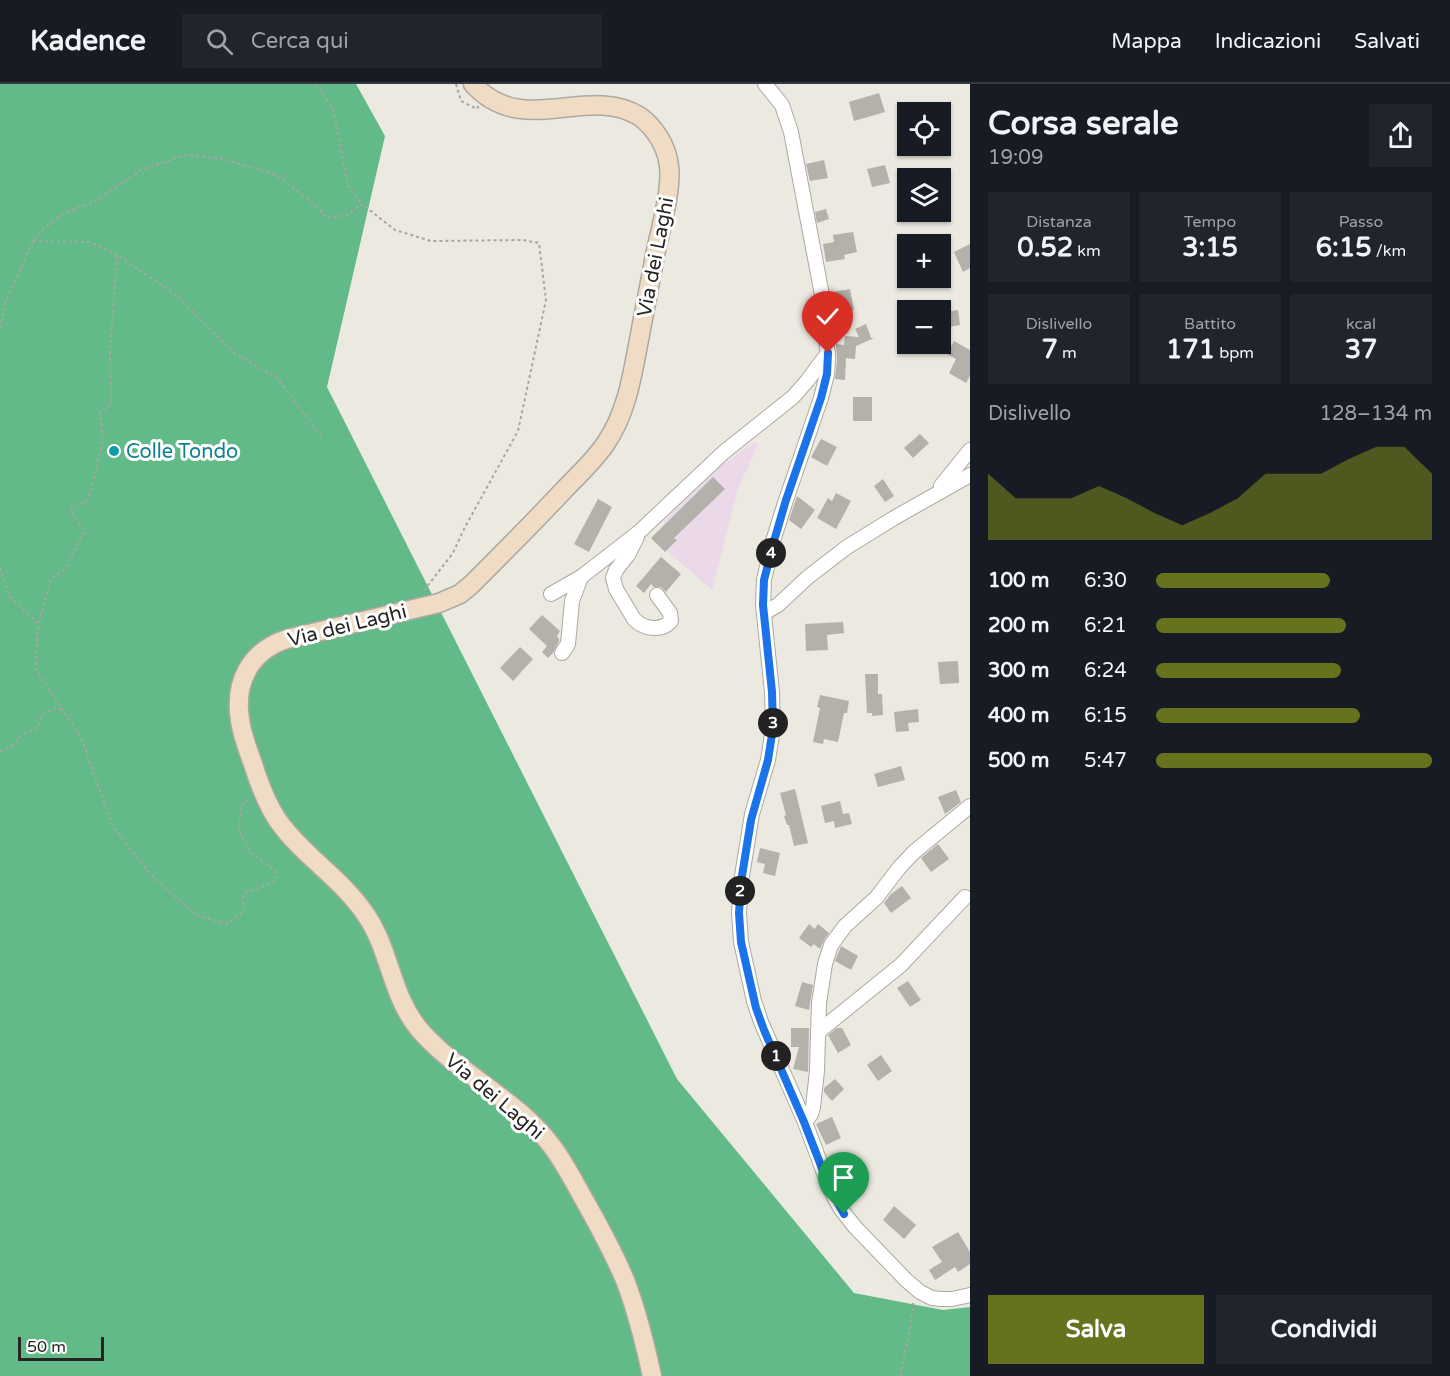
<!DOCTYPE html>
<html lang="it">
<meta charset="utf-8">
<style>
body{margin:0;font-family:"Varela Round",sans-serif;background:#20242c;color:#f1f3f6;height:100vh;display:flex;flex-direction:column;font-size:22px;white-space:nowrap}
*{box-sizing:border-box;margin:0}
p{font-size:20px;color:#9ea1a6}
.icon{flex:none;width:33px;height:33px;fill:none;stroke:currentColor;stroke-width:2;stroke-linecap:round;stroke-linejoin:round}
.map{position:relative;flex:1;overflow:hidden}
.details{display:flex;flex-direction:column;background:#171b24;width:480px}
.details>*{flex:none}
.controls{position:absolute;left:897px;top:18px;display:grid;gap:12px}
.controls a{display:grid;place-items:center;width:54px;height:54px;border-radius:0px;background:#171b24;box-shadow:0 2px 4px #0004;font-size:30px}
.scale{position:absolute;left:18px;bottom:15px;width:86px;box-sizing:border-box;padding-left:6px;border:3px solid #262522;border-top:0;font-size:16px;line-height:21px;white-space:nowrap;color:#262522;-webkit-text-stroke:4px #fff;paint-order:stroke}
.pin{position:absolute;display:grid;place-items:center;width:51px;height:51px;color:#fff;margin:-62px -26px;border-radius:50% 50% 50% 0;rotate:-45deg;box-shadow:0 0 6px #0007}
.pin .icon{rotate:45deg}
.km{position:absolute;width:30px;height:30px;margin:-15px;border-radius:50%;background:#222;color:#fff;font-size:16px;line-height:30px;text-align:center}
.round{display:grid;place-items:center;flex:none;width:63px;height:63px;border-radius:0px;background:#20242c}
.headline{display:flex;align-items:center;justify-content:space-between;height:102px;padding:0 18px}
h1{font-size:33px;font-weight:800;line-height:45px}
.stats{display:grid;grid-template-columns:repeat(3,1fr);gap:9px;height:102px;padding:6px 18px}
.stats div{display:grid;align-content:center;border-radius:0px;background:#20242c;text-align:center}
.stats b{font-size:26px;font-weight:800}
.stats small{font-size:16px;font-weight:400}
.stats p{font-size:16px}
.chart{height:168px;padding:12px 18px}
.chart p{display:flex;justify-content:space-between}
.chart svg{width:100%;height:108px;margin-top:6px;fill:#67721d;opacity:.7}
.button{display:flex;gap:12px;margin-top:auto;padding:12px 18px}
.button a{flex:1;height:69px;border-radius:0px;background:#67721d;color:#fff;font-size:24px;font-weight:800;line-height:69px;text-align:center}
.button a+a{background:#20242c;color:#f1f3f6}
ul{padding:0 18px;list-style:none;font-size:20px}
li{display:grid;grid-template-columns:96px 72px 1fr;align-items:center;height:45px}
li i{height:15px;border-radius:8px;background:#67721d}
header{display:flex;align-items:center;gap:36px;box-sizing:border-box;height:84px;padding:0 30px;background:#171b24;border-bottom:2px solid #363941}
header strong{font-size:28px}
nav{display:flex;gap:33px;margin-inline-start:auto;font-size:21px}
.search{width:420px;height:54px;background:#20242c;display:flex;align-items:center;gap:15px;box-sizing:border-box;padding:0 21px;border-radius:0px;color:#9ea1a6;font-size:22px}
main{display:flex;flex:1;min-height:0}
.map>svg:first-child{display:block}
.industrial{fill:#ebd9ea}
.forest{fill:#62ba89}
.building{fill:#b3b1a9}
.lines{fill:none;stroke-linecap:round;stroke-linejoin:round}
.minor-casing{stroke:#aca9a2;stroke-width:16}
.secondary-casing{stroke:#aca9a2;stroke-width:21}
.path{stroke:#a7a59f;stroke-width:2;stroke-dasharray:3 3;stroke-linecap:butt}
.minor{stroke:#fff;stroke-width:14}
.secondary{stroke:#f0dcc5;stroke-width:18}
.route-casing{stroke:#fff;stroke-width:12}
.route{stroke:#1a73e8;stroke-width:8}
.culture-dot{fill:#0f9aa8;stroke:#fff;stroke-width:2}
.labels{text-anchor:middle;stroke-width:6;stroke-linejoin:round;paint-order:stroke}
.street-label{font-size:20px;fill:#262522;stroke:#fff}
.culture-label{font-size:20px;fill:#0d838f;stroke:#fff;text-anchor:start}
</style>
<header>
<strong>Kadence</strong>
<div class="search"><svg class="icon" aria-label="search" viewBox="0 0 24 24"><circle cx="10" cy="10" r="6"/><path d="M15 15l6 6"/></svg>Cerca qui</div>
<nav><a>Mappa</a><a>Indicazioni</a><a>Salvati</a></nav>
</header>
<main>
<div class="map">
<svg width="970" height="1292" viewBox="0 0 970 1292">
<rect width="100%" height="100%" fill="#ece9e1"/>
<polygon class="industrial" points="754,358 758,361 738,405 712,506 656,457 666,435 680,421 720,383"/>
<polygon class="forest" points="0,0 356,0 385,52 327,303 677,995 854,1209 943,1226 970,1223 970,1292 0,1292"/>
<g class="building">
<polygon points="879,9 885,28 854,37 849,18"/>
<polygon points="824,76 828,94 810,97 806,80"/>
<polygon points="885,81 890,99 872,103 867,85"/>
<polygon points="826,125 829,135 817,139 815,128"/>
<polygon points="853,148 857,168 844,171 845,175 826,178 823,160 834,158 833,151"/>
<polygon points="970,160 970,184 963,188 954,168"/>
<polygon points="850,205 854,226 837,229 833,208"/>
<polygon points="958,226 960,241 948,243 946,228"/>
<polygon points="866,240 871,254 874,254 856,262 855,275 846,274 845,296 835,295 837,276 836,260 844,261 845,252 859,253 855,245"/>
<polygon points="954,257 970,266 970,292 966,299 949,289 956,275 947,270"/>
<rect x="853" y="313" width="19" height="24"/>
<polygon points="920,350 929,359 913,374 904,364"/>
<polygon points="821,355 837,363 827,382 811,373"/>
<polygon points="713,393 725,405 674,454 677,456 665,468 651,454"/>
<polygon points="883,395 894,412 885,418 874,402"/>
<polygon points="836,409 851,417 836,445 817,434 828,414 832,417"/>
<polygon points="797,412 815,426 801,445 789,436"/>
<polygon points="598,415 612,423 589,468 574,460"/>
<polygon points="661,473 681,490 666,508 661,503 654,503 651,500 644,509 636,502"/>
<polygon points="542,531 560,547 557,552 559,555 559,557 553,569 548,574 542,568 547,562 529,545"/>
<polygon points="843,538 844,549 827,551 828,566 806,567 805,540"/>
<polygon points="520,563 533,575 513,597 500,584"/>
<polygon points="958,577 959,599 940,600 938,578"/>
<polygon points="865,590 878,590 878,610 882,610 883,631 872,632 872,629 867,629"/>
<polygon points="820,611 849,617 847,629 844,629 838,658 824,655 823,660 813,658 820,624 817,623"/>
<polygon points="918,625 919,638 908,639 909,647 896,648 894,628"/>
<polygon points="901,682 905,696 878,703 874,690"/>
<polygon points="795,705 808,759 794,762 789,741 787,741 784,732 786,731 780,709"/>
<polygon points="956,706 961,718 945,730 938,713"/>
<polygon points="840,717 843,730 849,729 852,740 835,744 834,737 825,739 821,722"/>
<polygon points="938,760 949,775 931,788 921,774"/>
<polygon points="760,764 780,769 775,792 763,789 765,780 757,778"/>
<polygon points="902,802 911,814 891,829 884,819 891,810"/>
<polygon points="809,840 815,845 818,840 829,849 824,856 820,865 814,860 811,863 799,854"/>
<polygon points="841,862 858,872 851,886 835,877"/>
<polygon points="908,897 921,916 910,923 897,904"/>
<polygon points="802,898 813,901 809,926 795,922"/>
<polygon points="791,944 809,944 808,988 793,985 799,963 791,963"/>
<polygon points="837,944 842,944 851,961 838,969 828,951"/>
<polygon points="881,971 892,987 878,997 867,981"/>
<polygon points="835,995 844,1005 832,1017 824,1008 824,1004"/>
<polygon points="832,1033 841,1054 826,1061 816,1040"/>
<polygon points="894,1122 916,1141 904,1155 883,1136"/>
<polygon points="958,1148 970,1168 970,1180 958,1188 955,1183 935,1196 929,1186 942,1178 932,1163"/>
</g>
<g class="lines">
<g class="minor-casing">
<g id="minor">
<polyline points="765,0 782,21 791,48 823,216 828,275 827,290 821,314 786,416 773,457 764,496 763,521 772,608 773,644 768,676 752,730 741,798 739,829 741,858 754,917 761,938 805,1038 830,1105 840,1124 855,1143 906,1196 920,1208 932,1214 941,1215 952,1215 970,1211"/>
<polyline points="941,402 970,366"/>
<path d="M 637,453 L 628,471 L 616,486 L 613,494 L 616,505 L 634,535 C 643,545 661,548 671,537 L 670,529 L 657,511"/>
<polyline points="551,510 581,493 639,448 724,368 793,313 807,297 828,269"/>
<polyline points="764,529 778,521 808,493 847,463 894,434 970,391"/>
<polyline points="562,569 568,560 572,517 581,493"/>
<polyline points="818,948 901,881 965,813"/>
<polyline points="805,1038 811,1030 813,1023 817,987 819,919 825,880 831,861 845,842 876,814 899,784 914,768 970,722"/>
</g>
</g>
<g class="secondary-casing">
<path id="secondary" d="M 473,0 C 523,55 587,0 639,32 C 655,43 667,63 669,82 C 672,106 660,147 655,171 C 650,200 644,228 639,256 C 632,292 627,328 606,359 C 594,377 578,391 563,407 C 533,439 502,470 471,501 L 460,510 L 439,519 L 287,555 C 250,567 234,598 240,636 C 242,651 248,666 253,680 C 259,699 267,721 279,738 C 304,773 344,796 368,834 C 390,868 392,913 419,945 C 455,988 517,1015 551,1061 C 565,1079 575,1100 586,1119 C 600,1144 614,1170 625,1196 C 637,1227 645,1260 652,1292"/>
</g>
<g class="path">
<polyline points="316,0 333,25 348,102 362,120"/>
<polyline points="456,0 461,17 477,25 479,21"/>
<polyline points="33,157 90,158 117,171 176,211 235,270 276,293 322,353"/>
<polyline points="0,244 6,217 33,157 44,144 67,128 96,117 141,86 186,71 224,75 278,92 316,122 327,134 347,131 362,120 395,146 431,157 523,156 539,159 546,216 518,347 464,445 453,469 422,509"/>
<polyline points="0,484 9,512 38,539 36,586 81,653 112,741 150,790 196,831 227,840 244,827 243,810 276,797 275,786 251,769 239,747 241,721 250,714"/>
<polyline points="39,539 51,494 64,486 85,447 70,426 86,418 91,407 103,357 100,328 111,321 110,270 117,171"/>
<path d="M 0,668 L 13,661 L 23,650 L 35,645 L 40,638 L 41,632 C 45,628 50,628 55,624 L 60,626 L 62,624"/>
<polyline points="900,1292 911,1239 913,1219"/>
</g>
<use href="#minor" class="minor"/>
<use href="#secondary" class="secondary"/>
</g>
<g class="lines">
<g class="route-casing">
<polyline id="route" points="828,269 827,290 821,314 786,416 774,457 764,496 763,521 772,608 773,644 768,676 751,736 741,798 739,829 741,858 756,924 764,946 804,1038 830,1105 844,1130"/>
</g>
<use href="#route" class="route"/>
</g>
<circle class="culture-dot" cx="114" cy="367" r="6"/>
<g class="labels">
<g class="street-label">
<text transform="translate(655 173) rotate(-79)" y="7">Via dei Laghi</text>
<text transform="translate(347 541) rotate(-14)" y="7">Via dei Laghi</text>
<text transform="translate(495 1012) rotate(40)" y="7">Via dei Laghi</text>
</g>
<g class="culture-label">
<text x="126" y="374">Colle Tondo</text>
</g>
</g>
</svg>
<div class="controls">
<a><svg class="icon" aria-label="locate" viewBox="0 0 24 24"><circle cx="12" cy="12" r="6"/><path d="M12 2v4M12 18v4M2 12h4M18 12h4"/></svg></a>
<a><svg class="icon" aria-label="layers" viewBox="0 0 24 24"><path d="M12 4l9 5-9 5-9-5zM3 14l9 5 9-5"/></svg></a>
<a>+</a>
<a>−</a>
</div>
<div class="scale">50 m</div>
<div class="pin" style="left:844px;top:1130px;background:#1e9e55"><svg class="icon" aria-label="arrive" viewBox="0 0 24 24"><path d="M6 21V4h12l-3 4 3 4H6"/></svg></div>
<div class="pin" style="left:828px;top:269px;background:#d93025"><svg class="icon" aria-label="check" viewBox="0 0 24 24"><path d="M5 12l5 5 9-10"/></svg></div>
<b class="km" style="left:776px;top:972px">1</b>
<b class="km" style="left:740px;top:807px">2</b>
<b class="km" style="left:773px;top:639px">3</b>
<b class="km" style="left:771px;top:469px">4</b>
</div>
<section class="details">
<div class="headline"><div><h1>Corsa serale</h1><p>19:09</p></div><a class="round"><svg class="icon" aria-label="share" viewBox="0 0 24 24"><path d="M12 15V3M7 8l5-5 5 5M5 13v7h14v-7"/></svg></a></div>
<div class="stats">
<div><p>Distanza</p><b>0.52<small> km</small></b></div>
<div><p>Tempo</p><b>3:15</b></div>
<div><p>Passo</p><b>6:15<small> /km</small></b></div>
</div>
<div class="stats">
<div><p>Dislivello</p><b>7<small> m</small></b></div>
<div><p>Battito</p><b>171<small> bpm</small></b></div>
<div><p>kcal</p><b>37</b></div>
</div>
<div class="chart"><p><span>Dislivello</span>128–134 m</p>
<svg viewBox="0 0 160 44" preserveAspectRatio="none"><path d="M0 44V17L10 27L20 27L30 27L40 22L50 27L60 33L70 38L80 33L90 27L100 17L110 17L120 17L130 11L140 6L150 6L160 17V44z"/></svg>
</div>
<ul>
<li><b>100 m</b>6:30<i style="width:63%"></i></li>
<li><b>200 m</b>6:21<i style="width:69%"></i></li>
<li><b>300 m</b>6:24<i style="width:67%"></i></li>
<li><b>400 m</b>6:15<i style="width:74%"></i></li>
<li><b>500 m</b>5:47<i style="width:100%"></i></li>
</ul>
<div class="button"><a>Salva</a><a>Condividi</a></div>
</section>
</main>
